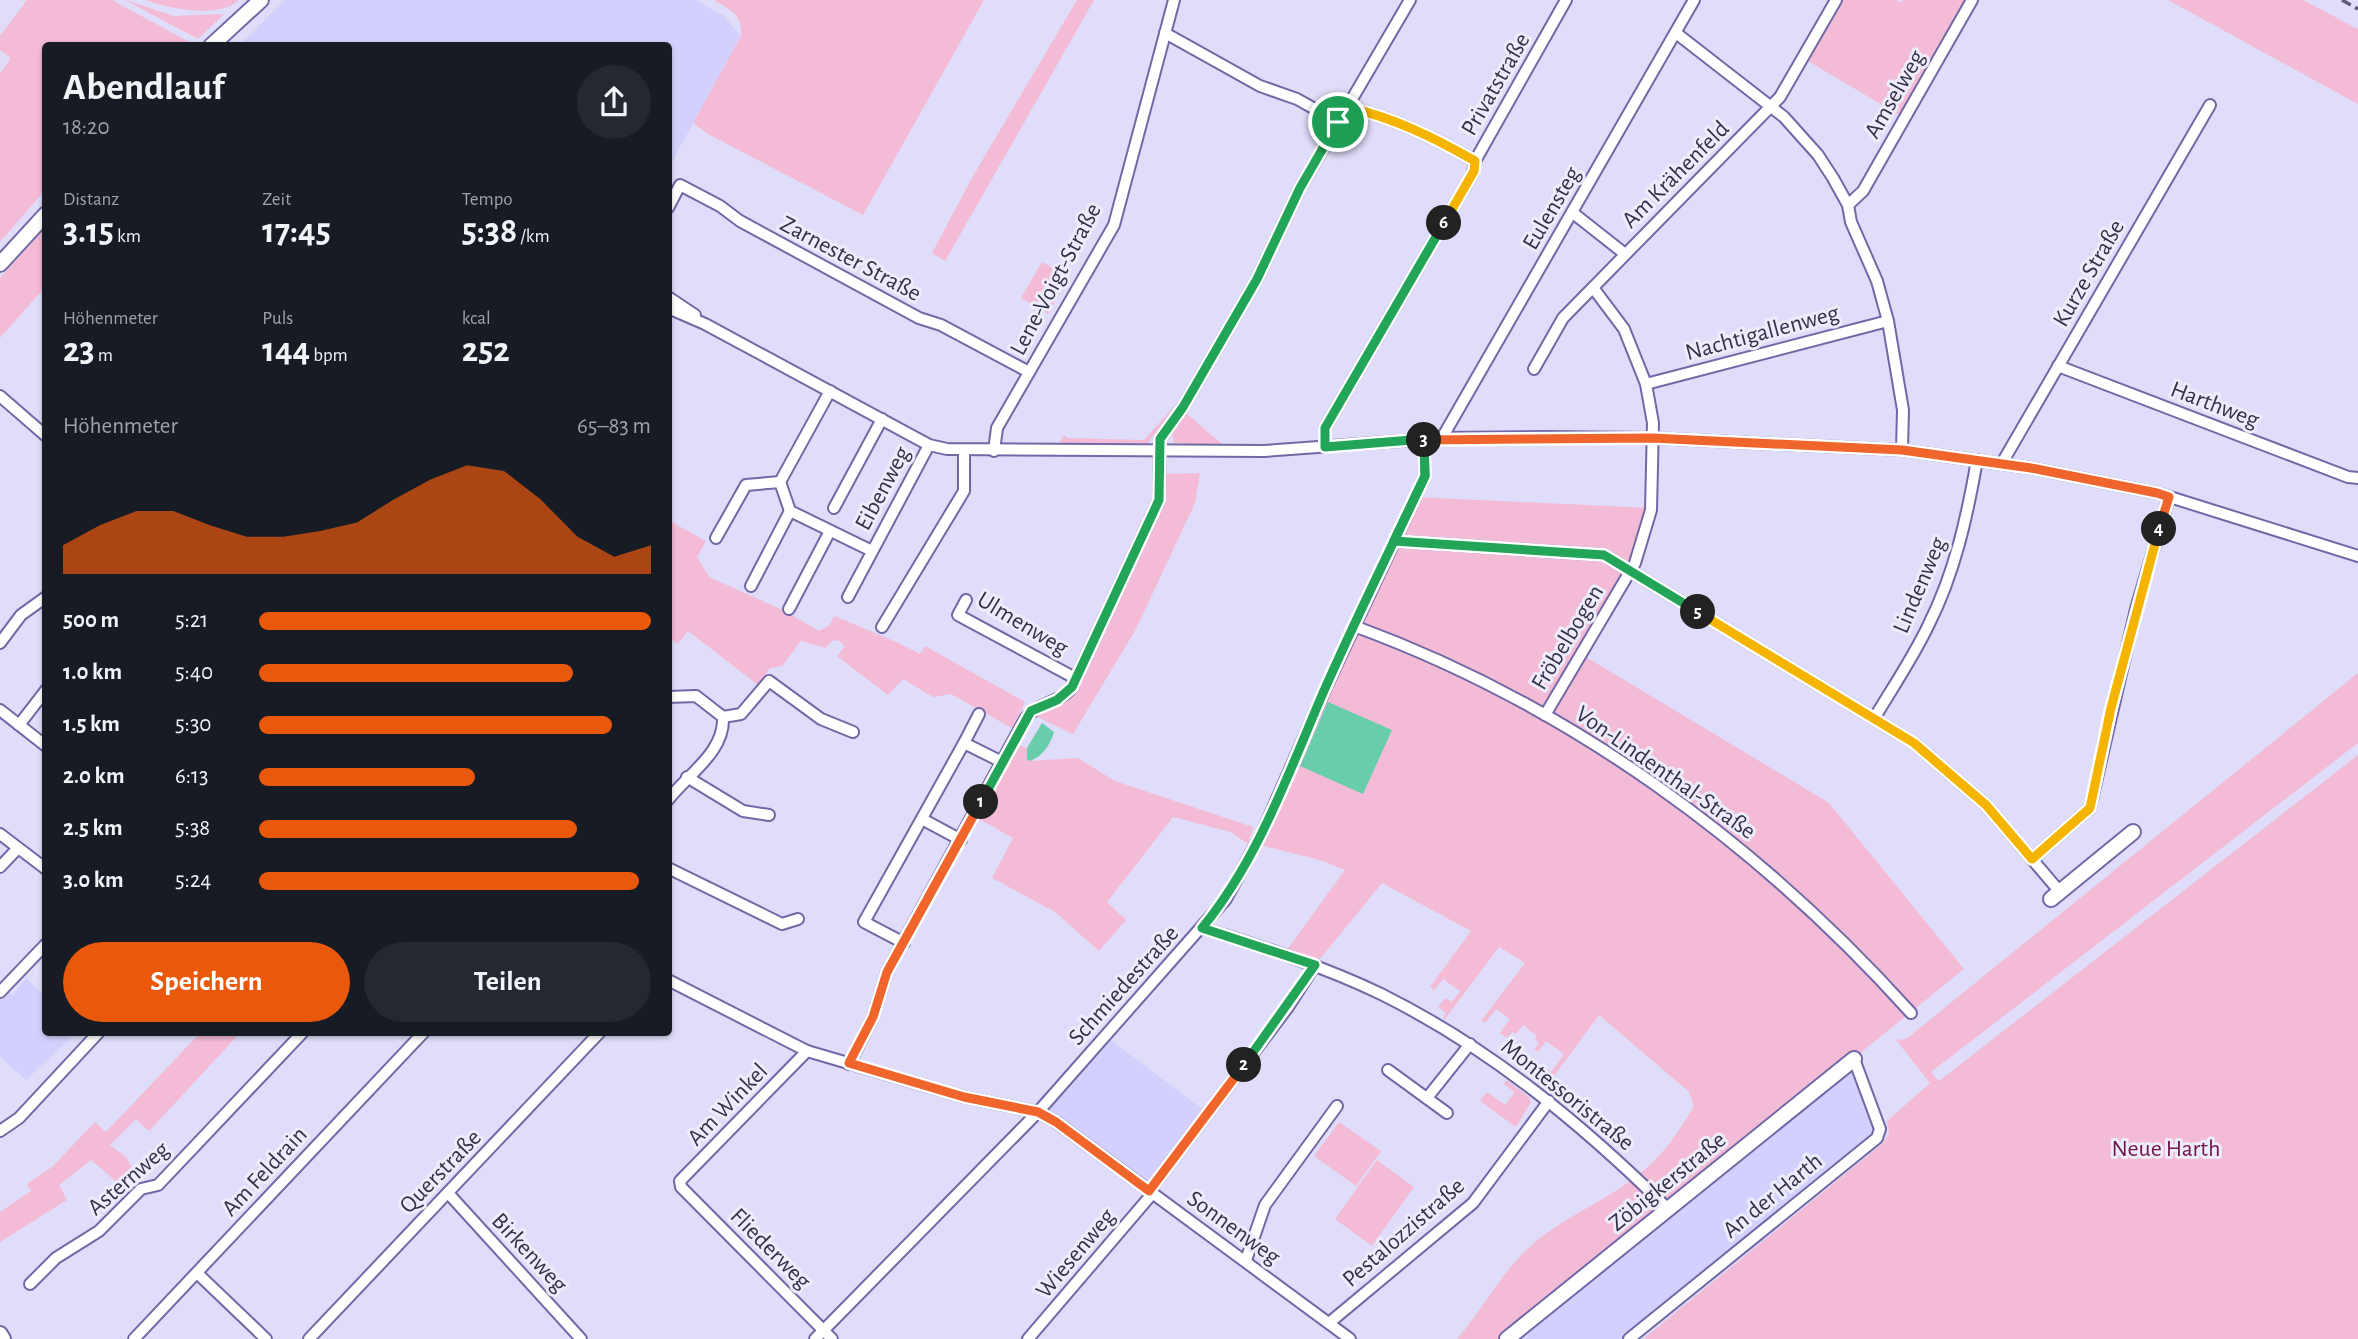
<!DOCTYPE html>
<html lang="de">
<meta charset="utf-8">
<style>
body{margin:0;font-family:"Alegreya Sans",sans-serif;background:#242831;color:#f1f3f6;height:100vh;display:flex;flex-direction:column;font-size:26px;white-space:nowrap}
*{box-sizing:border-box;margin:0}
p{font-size:23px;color:#9ea1a6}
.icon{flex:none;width:38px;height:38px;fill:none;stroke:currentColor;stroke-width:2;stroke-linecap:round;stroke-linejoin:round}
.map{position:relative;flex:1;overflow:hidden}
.drawer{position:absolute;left:42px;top:42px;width:630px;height:994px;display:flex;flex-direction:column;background:#171b24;border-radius:7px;box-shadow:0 2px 5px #0004}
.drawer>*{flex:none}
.pin{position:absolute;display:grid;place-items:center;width:60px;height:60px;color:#fff;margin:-30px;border:4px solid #fff;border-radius:50%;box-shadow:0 2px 7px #0007}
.km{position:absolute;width:35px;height:35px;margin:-18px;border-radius:50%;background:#222;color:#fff;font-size:19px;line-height:35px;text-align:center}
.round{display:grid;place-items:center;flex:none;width:74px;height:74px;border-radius:37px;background:#242831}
.head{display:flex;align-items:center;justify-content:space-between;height:119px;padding:0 21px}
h1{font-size:38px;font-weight:700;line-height:52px}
.stats{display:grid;grid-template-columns:repeat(3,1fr);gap:10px;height:119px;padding:7px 21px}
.stats div{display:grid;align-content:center}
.stats b{font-size:35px;font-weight:700}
.stats small{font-size:19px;font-weight:400}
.stats p{font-size:19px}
.chart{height:196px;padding:14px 21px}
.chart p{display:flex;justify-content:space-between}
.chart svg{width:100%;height:126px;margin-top:7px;fill:#ea580c;opacity:.7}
.primary-button{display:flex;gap:14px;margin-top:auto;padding:14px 21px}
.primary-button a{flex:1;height:80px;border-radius:42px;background:#ea580c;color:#fff;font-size:28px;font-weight:700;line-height:80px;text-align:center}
.primary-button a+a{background:#242831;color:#f1f3f6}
ul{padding:0 21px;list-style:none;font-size:23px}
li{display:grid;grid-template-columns:112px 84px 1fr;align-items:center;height:52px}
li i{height:18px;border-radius:9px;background:#ea580c}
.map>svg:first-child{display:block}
.built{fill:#d4d0fd}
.green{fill:#f4bbd6}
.water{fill:#68cdab}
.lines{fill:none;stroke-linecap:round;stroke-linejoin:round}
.minor-casing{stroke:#7169a6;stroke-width:14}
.secondary-casing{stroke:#7169a6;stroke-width:18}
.minor{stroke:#fff;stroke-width:10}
.secondary{stroke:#fff;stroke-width:14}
.rail{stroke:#605d78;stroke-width:3.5;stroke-dasharray:10 5;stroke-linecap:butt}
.split-1-casing{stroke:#fff;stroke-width:14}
.split-2-casing{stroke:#fff;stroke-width:14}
.split-3-casing{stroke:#fff;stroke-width:14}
.split-4-casing{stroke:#fff;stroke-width:14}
.split-5-casing{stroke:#fff;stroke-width:14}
.split-6-casing{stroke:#fff;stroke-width:14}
.split-7-casing{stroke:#fff;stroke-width:14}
.split-1{stroke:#22a559;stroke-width:9}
.split-2{stroke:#f0652b;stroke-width:9}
.split-3{stroke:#22a559;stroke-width:9}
.split-4{stroke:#f0652b;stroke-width:9}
.split-5{stroke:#f5b400;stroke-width:9}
.split-6{stroke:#22a559;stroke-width:9}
.split-7{stroke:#f5b400;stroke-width:9}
.labels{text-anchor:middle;stroke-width:6;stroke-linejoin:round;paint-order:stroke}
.street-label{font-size:24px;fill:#34314c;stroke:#edecfa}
.park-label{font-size:24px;fill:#71134c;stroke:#edecfa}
</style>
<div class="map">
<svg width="2358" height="1339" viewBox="0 0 2358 1339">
<rect width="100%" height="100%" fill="#dfddf9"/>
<g class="built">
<polygon points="285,0 696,0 723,15 741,36 669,167 668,46 239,46"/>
<polygon points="26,978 45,996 46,1032 76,1033 26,1080 0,1057 0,997 6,990 13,995"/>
<polygon points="1105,1036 1208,1113 1149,1191 1038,1112"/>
<polygon points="1854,1059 1880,1129 1629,1339 1507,1339"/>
</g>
<g class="green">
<polygon points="27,0 112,0 193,44 46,46 45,190 0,242 0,73 11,58 0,50 0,36"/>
<polygon points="125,0 174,16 224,14 198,39"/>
<path d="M 146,0 L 239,0 C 218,19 170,9 146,0 Z"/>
<path d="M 714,0 L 984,0 L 863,215 L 708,134 L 693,123 L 741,36 C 743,15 731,10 714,0 Z"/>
<polygon points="1077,0 1094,0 945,261 932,253 973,176"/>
<polygon points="1836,0 1896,0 1901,3 1903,0 1972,0 1904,118 1803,58"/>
<polygon points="2168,0 2303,0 2358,29 2358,104"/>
<polygon points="45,228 45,287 0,338 0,278"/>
<polygon points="1042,262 1069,277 1048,314 1021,298"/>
<polygon points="1177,403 1148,443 1058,445 1064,435 1067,438 1144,440"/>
<polygon points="1186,413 1224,446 1174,443 1172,432"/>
<polygon points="1200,473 1195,503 1136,629 1073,734 1033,715 1063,702 1163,503 1165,474"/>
<path d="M 1415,497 L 1651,508 L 1635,563 L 1581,654 L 1829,803 L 1964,969 L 1507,1339 L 1457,1339 C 1483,1309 1503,1269 1534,1243 C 1566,1216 1605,1201 1637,1176 C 1662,1157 1679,1132 1694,1106 L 1689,1092 L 1599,1015 L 1545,1088 L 1524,1072 L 1539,1063 L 1551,1072 L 1564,1054 L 1546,1041 L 1538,1052 L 1534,1049 L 1539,1043 L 1535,1039 L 1537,1036 L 1523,1025 L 1516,1034 L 1512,1032 L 1507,1038 L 1500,1033 L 1510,1019 L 1496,1009 L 1485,1023 L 1481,1021 L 1525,963 L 1499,947 L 1445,1019 L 1443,1018 L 1446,1013 L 1438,1007 L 1445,998 L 1452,1002 L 1460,991 L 1443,979 L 1434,990 L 1430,987 L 1471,931 L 1382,883 L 1315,965 L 1284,954 L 1345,870 L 1320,860 L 1256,844 Z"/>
<path d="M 668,520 L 706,541 L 697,557 L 709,577 L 785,611 L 819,631 L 828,626 L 835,616 C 864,629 892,639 920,654 L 925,646 L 1025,702 L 1012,728 L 951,694 L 933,697 L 903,679 L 888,695 L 837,656 L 845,646 L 838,640 L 832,641 L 825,648 L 801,641 L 782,666 L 770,668 L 758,685 L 688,631 L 678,644 L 669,637 Z"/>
<polygon points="2358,673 2358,743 1931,1072 1939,1081 2358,755 2358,1339 1643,1339 1882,1144 1889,1134 1887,1121 1930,1083 1896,1040 1906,1039"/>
<polygon points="1018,745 1027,748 1027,760 1030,761 1078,758 1115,781 1253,827 1248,844 1231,832 1173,817 1107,902 1126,920 1099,951 1055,912 992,878 1013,838 979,819"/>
<polygon points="201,1032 240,1033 149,1131 136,1119 110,1145 126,1157 136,1176 125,1189 91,1160 59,1185 67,1200 0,1242 0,1212 31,1191 27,1184 52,1167 95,1122 106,1132"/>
<polygon points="1506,1080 1529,1097 1531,1102 1516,1127 1480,1101 1487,1092 1505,1105 1515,1092 1504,1084"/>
<polygon points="1339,1122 1381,1151 1356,1186 1314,1156"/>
<polygon points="1377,1160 1414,1187 1372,1246 1335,1219"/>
</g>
<g class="water">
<polygon points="1328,702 1392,730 1363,794 1300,766"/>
<path d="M 1042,723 L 1054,732 C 1050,745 1043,756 1030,761 L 1027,760 L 1027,748 Z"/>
</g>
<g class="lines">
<g class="minor-casing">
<g id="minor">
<polyline points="1165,33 1260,86 1297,99 1338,122"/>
<polyline points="1676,33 1784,117 1818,155 1833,178 1848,205 1851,222 1877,281 1888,321 1903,410 1902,450"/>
<path d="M 1347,107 C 1394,118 1433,137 1475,161"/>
<polyline points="1848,205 1863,191 1972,0"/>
<polyline points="668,208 680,185 720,206 740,221 919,318 941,325 1029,372"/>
<polyline points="1573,213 1625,254"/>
<polyline points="668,297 695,315"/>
<polyline points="668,308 705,324 929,445 947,449 1264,451 1442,438 1546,437 1652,438 1902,450 2031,468 2157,493 2358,556"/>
<polyline points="2058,366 2348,477 2358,478"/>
<polyline points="1534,369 1563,318 1780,97 1836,0"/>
<polyline points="1646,384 1888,321"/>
<polyline points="0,396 46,436"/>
<polyline points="1442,438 1694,0"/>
<polyline points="1325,447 1325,428 1473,173 1475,161 1566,0"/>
<polyline points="994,451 997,428 1114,225 1174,0"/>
<polyline points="2002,463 2210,105"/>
<polyline points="780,482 830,391"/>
<polyline points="834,508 882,419"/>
<polyline points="716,538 746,485 780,482 790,511 872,551"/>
<polyline points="1394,541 1604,555 1914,743 1986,805 2060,892"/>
<polyline points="751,586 790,511"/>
<polyline points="848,597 929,445"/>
<polyline points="966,600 958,615 1075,678"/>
<polyline points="789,609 830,531"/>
<path d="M 1354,626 C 1570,705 1758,843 1911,1013"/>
<polyline points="882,627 964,491 964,451"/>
<polyline points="0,643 21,615 46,597"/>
<polyline points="668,697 696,696 723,717"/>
<polyline points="0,710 46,746"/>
<polyline points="1545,715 1635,563 1651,510 1653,423 1646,384 1624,329 1594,289"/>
<polyline points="723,717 741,714 769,681 821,719 853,732"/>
<path d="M 1875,717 C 1893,687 1914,656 1929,624 C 1955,572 1967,517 1977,460"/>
<polyline points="19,725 46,690"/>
<polyline points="964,743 979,714"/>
<polyline points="687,777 743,811 769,815"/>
<path d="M 668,800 C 688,774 725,752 723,717"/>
<polyline points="922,819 961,840"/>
<polyline points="0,834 46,869"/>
<polyline points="2032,859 2090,808 2136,609 2169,497"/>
<polyline points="0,867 18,848"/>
<polyline points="668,868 782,924 798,919"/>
<path d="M 1202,928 C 1262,947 1323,966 1381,994 C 1490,1048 1582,1124 1668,1209"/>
<polyline points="904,943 864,922 964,743 1002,762"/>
<polyline points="668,980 807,1051 964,1097 1038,1112 1056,1122 1350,1339"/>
<polyline points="0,992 46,944"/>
<polyline points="807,1051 680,1181 681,1187 832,1339"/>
<path d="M 849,1064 L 873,1017 L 887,972 L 1025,719 C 1037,702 1060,704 1072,687 L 1159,500 L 1160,439 L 1183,407 L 1257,279 L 1300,188 L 1410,0"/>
<polyline points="1388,1070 1447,1113"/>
<polyline points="1427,1098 1470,1044"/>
<polyline points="0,1131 19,1118 99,1032"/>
<polyline points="1149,1191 1288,1007 1315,965"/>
<polyline points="448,1193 581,1339"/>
<polyline points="1246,1260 1265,1205 1337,1106"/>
<polyline points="197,1273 266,1339"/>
<polyline points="30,1284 56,1258 99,1231 141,1189 158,1185 303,1032"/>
<polyline points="1329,1323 1473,1203 1549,1101"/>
<polyline points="134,1339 424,1032"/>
<polyline points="309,1339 600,1032"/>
<polyline points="815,1339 1038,1112 1226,899 1263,831 1327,685 1425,476 1424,439"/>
<polyline points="1028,1339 1152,1194"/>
<polyline points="1629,1339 1877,1138 1880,1129 1854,1059"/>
</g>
</g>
<g class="secondary-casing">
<g id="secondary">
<polyline points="211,46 261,0"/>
<polyline points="0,264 46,214"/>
<polyline points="2051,899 2133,832"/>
<polyline points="0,1334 3,1339"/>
<polyline points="1507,1339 1854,1059"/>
</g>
</g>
<use href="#minor" class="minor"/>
<use href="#secondary" class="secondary"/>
<polyline class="rail" points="2342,0 2358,9"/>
</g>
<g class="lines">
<g class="split-1-casing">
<polyline id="split-1" points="981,802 1031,711 1057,700 1072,687 1159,500 1160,439 1183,407 1257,279 1300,188 1338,122"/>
</g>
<g class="split-2-casing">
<polyline id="split-2" points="981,802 887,972 873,1017 849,1063 964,1097 1038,1112 1056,1122 1149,1191 1244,1065"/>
</g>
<g class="split-3-casing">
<path id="split-3" d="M 1244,1065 L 1315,965 L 1202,928 C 1258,860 1288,774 1323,693 C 1355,620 1391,548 1425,476 L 1424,440"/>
</g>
<g class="split-4-casing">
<polyline id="split-4" points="1424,440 1652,438 1902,450 2031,468 2157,493 2169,497 2159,529"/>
</g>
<g class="split-5-casing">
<polyline id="split-5" points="1698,612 1914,743 1986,805 2032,859 2090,808 2111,708 2159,529"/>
</g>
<g class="split-6-casing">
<polyline id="split-6" points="1444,223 1325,428 1325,447 1424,439 1425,476 1394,541 1604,555 1698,612"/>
</g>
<g class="split-7-casing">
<path id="split-7" d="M 1338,122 L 1347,107 C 1394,118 1433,137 1475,161 L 1474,171 L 1444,223"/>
</g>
<use href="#split-1" class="split-1"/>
<use href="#split-2" class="split-2"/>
<use href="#split-3" class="split-3"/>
<use href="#split-4" class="split-4"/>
<use href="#split-5" class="split-5"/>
<use href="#split-6" class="split-6"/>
<use href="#split-7" class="split-7"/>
</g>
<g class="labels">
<g class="street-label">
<text transform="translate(1495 84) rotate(-60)" y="8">Privatstraße</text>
<text transform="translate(1894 94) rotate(-60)" y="8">Amselweg</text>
<text transform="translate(1675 174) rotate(-45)" y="8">Am Krähenfeld</text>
<text transform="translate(1551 208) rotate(-60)" y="8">Eulensteg</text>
<text transform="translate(851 258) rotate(28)" y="8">Zarnester Straße</text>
<text transform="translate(2088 273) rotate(-60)" y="8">Kurze Straße</text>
<text transform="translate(1055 279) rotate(-62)" y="8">Lene-Voigt-Straße</text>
<text transform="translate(1762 332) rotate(-15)" y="8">Nachtigallenweg</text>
<text transform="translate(2215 404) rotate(21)" y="8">Harthweg</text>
<text transform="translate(882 488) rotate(-62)" y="8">Eibenweg</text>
<text transform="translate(1919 585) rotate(-67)" y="8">Lindenweg</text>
<text transform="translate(1023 623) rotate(31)" y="8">Ulmenweg</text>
<text transform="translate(1567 637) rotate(-59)" y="8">Fröbelbogen</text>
<text transform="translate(1666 772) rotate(35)" y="8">Von-Lindenthal-Straße</text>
<text transform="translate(1123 985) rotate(-48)" y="8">Schmiedestraße</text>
<text transform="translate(1568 1094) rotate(39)" y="8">Montessoristraße</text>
<text transform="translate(727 1104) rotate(-46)" y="8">Am Winkel</text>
<text transform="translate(264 1171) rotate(-47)" y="8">Am Feldrain</text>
<text transform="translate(440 1171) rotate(-46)" y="8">Querstraße</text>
<text transform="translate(128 1178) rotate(-41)" y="8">Asternweg</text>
<text transform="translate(1667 1181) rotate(-39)" y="8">Zöbigkerstraße</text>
<text transform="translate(1772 1195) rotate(-39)" y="8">An der Harth</text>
<text transform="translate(1234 1227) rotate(36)" y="8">Sonnenweg</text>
<text transform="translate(1403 1232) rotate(-41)" y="8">Pestalozzistraße</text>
<text transform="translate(771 1248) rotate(45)" y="8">Fliederweg</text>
<text transform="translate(530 1252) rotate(47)" y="8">Birkenweg</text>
<text transform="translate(1075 1253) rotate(-50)" y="8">Wiesenweg</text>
</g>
<g class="park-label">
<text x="2166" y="1156">Neue Harth</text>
</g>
</g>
</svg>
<div class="pin" style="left:1338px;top:122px;background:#1e9e55"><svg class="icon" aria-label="arrive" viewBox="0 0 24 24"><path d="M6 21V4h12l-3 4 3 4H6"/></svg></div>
<b class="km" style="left:981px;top:802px">1</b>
<b class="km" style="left:1244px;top:1065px">2</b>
<b class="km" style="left:1424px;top:440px">3</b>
<b class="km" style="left:2159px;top:529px">4</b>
<b class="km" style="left:1698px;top:612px">5</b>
<b class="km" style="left:1444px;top:223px">6</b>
<section class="drawer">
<div class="head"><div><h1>Abendlauf</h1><p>18:20</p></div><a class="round"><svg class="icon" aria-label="share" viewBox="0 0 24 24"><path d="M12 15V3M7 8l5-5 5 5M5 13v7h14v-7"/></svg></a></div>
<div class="stats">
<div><p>Distanz</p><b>3.15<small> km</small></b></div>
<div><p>Zeit</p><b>17:45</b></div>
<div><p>Tempo</p><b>5:38<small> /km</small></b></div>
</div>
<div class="stats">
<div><p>Höhenmeter</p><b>23<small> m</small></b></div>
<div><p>Puls</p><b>144<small> bpm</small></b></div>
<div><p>kcal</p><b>252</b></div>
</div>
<div class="chart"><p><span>Höhenmeter</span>65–83 m</p>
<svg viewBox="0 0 160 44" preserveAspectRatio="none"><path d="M0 44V34L10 27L20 22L30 22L40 27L50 31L60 31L70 29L80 26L90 18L100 11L110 6L120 8L130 18L140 31L150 38L160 34V44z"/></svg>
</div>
<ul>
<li><b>500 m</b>5:21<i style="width:100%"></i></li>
<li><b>1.0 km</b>5:40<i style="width:80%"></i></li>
<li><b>1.5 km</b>5:30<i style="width:90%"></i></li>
<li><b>2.0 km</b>6:13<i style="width:55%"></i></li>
<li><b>2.5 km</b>5:38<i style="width:81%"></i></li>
<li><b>3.0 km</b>5:24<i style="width:97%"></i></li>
</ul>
<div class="primary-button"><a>Speichern</a><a>Teilen</a></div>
</section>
</div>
